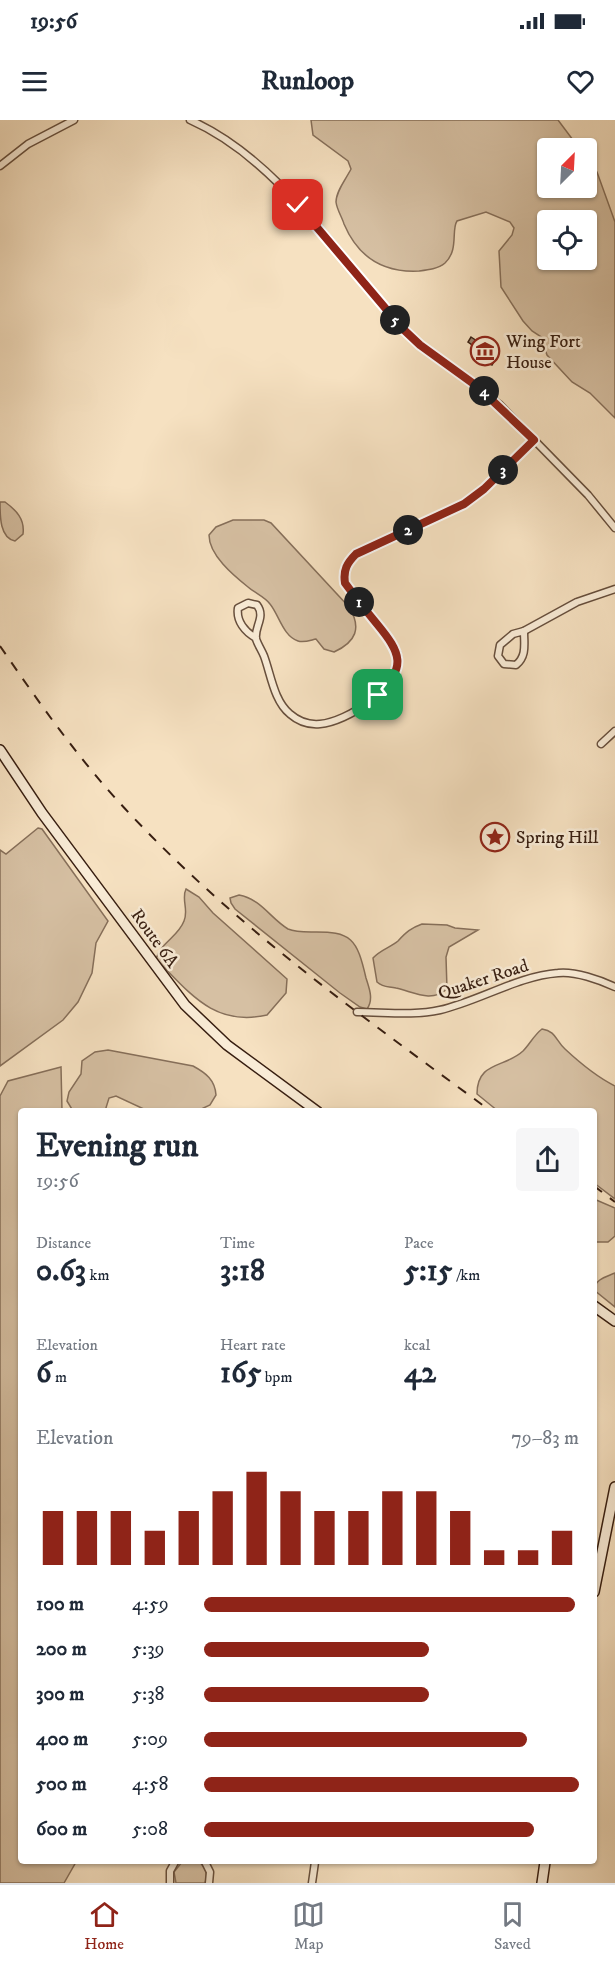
<!DOCTYPE html>
<meta charset="utf-8">
<style>
body{margin:0;font-family:"IM FELL DW Pica",serif;background:#f6f6f7;color:#1f2937;height:100vh;display:flex;flex-direction:column;font-size:22px;white-space:nowrap}
*{box-sizing:border-box;margin:0}
p{font-size:20px;color:#747a83}
.icon{flex:none;width:33px;height:33px;fill:none;stroke:currentColor;stroke-width:2;stroke-linecap:round;stroke-linejoin:round}
.map{position:relative;flex:1;overflow:hidden}
.details{position:absolute;left:18px;top:988px;width:579px;height:756px;display:flex;flex-direction:column;background:#fff;border-radius:6px;box-shadow:0 2px 4px #0004}
.details>*{flex:none}
.needle{width:39px;rotate:24deg}
.tools{position:absolute;left:537px;top:18px;display:grid;gap:12px}
.tools a{display:grid;place-items:center;width:60px;height:60px;border-radius:6px;background:#fff;box-shadow:0 2px 4px #0004;font-size:30px}
.pin{position:absolute;display:grid;place-items:center;width:51px;height:51px;color:#fff;margin:-26px;border-radius:12px;box-shadow:0 3px 9px #0006}
.km{position:absolute;width:30px;height:30px;margin:-15px;border-radius:50%;background:#222;color:#fff;font-size:16px;line-height:30px;text-align:center}
.round{display:grid;place-items:center;flex:none;width:63px;height:63px;border-radius:6px;background:#f6f6f7}
.summary{display:flex;align-items:center;justify-content:space-between;height:102px;padding:0 18px}
h1{font-size:33px;font-weight:700;line-height:45px}
.figures{display:grid;grid-template-columns:repeat(3,1fr);gap:9px;height:102px;padding:6px 18px}
.figures div{display:grid;align-content:center}
.figures b{font-size:30px;font-weight:700}
.figures small{font-size:16px;font-weight:400}
.figures p{font-size:16px}
.chart{height:168px;padding:12px 18px}
.chart p{display:flex;justify-content:space-between}
.chart svg{width:100%;height:108px;margin-top:6px;stroke:#8f2418;stroke-width:6}
ul{padding:0 18px;list-style:none;font-size:20px}
li{display:grid;grid-template-columns:96px 72px 1fr;align-items:center;height:45px}
li i{height:15px;border-radius:8px;background:#8f2418}
.status{display:flex;justify-content:space-between;align-items:center;height:42px;padding:0 30px;background:#fff;direction:ltr}
.status svg{height:16px;fill:currentColor}
header{display:flex;justify-content:space-between;align-items:center;height:78px;padding:0 18px;background:#fff;font-size:27px;font-weight:700}
.menu{display:flex;justify-content:space-around;align-items:center;height:84px;border-top:2px solid #e0e1e3;background:#fff;font-size:16px;color:#747a83}
.menu a{display:grid;justify-items:center;gap:3px}
.menu .current{color:#8f2418}
.map>svg:first-child{display:block}
.green{fill:#d6c0a3;stroke:#866f5a;stroke-width:1.5;fill-rule:evenodd}
.building{fill:#9a836d;stroke:#371e11;stroke-width:1.5}
.lines{fill:none;stroke-linecap:round;stroke-linejoin:round}
.street-casing{stroke:#674f3d;stroke-width:9}
.secondary-casing{stroke:#371e11;stroke-width:12}
.street{stroke:#f9ecd7;stroke-width:6}
.secondary{stroke:#f9ecd7;stroke-width:9}
.rail{stroke:#371e11;stroke-width:2;stroke-dasharray:10 10;stroke-linecap:butt}
.route-casing{stroke:#fff;stroke-width:12}
.route{stroke:#8f2418;stroke-width:8}
.labels{text-anchor:middle;stroke-width:5;stroke-linejoin:round;paint-order:stroke}
.poi-label{font-size:18px;fill:#371e11;stroke:#f9ecd7;text-anchor:start}
.street-label{font-size:18px;fill:#371e11;stroke:#f9ecd7}
</style>
<div class="status"><b>19:56</b><svg viewBox="0 0 49 12"><path d="M0 12V9h3v3zM5 12V6h3v6zM10 12V3h3v9zM15 12V0h3v12zM26 1h20v11H26zM47 4h2v5h-2z"/></svg></div>
<header><svg class="icon" aria-label="menu" viewBox="0 0 24 24"><path d="M4 6h16M4 12h16M4 18h16"/></svg>Runloop<svg class="icon" aria-label="heart" viewBox="0 0 24 24"><path d="M12 20l-8-8c-3-5 5-10 8-4 3-6 11-1 8 4z"/></svg></header>
<div class="map">
<svg width="615" height="1763" viewBox="0 0 615 1763">
<rect width="100%" height="100%" fill="#f6e1c1"/>
<filter id="stains"><feTurbulence type="fractalNoise" baseFrequency=".00333" numOctaves="4"/><feColorMatrix values="0 0 0 0 .2 0 0 0 0 .09 0 0 0 0 .02 0 0 0 .5 -.17"/></filter>
<radialGradient id="worn" r=".72"><stop offset=".6" stop-color="#630" stop-opacity="0"/><stop offset="1" stop-color="#630" stop-opacity=".3"/></radialGradient>
<g class="green">
<path d="M 311,0 L 558,0 L 579,28 L 548,28 L 548,68 L 586,68 L 587,39 L 597,52 L 615,102 L 615,298 L 590,273 L 572,262 L 547,235 L 544,226 L 546,220 L 532,211 L 523,201 L 501,167 L 499,131 L 512,115 L 514,108 L 510,102 L 486,92 L 457,101 C 451,110 459,130 445,143 C 438,149 428,150 419,151 C 382,153 358,137 344,104 C 342,97 337,90 336,82 C 336,71 346,59 351,49 L 348,41 L 313,15 ZM 548,100 L 586,100 L 586,140 L 548,140 Z"/>
<path d="M 0,382 L 5,382 C 16,390 25,399 23,414 L 15,421 C 0,418 0,397 0,382 Z"/>
<path d="M 233,400 L 264,400 L 271,403 L 349,487 C 362,508 356,522 334,532 L 324,529 L 316,519 C 311,520 304,523 298,521 C 283,516 279,495 270,484 C 265,477 255,473 248,467 C 233,455 209,435 209,415 L 216,407 Z"/>
<polygon points="38,708 42,709 108,801 96,823 92,853 78,882 63,900 0,946 0,730 6,734"/>
<path d="M 186,769 L 199,777 L 213,793 L 287,859 L 286,873 L 267,895 C 214,907 190,873 156,839 C 161,822 178,817 184,801 C 189,790 181,779 186,769 Z"/>
<path d="M 239,775 C 261,779 270,798 288,809 C 295,812 303,812 311,812 C 352,811 357,819 366,858 C 369,868 374,879 367,889 L 360,887 L 340,873 L 235,789 L 231,783 L 230,778 Z"/>
<path d="M 422,804 L 447,805 L 455,808 L 478,810 L 449,827 L 446,837 L 447,869 C 431,883 414,872 396,868 C 388,866 384,868 377,862 L 373,838 C 380,830 391,827 398,821 C 406,812 411,808 422,804 Z"/>
<path d="M 542,909 C 556,911 556,921 565,929 C 580,943 597,957 615,966 L 615,1079 L 594,1063 L 594,992 L 498,991 L 477,974 C 477,941 505,948 523,931 C 530,924 534,915 542,909 Z"/>
<path d="M 108,930 L 193,946 C 206,953 215,960 216,975 L 210,985 L 195,992 L 148,991 L 116,976 L 109,978 L 105,991 L 73,991 L 67,981 L 69,972 L 81,954 L 82,941 L 95,932 Z"/>
<polygon points="61,947 62,991 21,992 21,1742 76,1742 64,1763 0,1763 0,976 8,961"/>
<polygon points="594,1079 615,1088 615,1116 608,1122 594,1122"/>
<path d="M 615,1153 L 615,1187 L 594,1170 C 595,1159 606,1157 615,1153 Z"/>
<path d="M 182,1742 L 199,1742 C 206,1747 208,1755 205,1763 L 176,1763 L 174,1752 Z"/>
</g>
<polygon class="building" points="471,217 498,235 492,245 478,238 482,232 468,222"/>
<g class="lines">
<g class="street-casing">
<g id="street">
<path d="M 190,0 C 279,39 340,139 403,209 L 420,225 L 499,284 L 588,375 L 615,408"/>
<polyline points="0,46 28,24 74,0"/>
<polyline points="524,511 577,482 615,469"/>
<path d="M 524,511 C 524,524 527,536 516,545 L 504,544 L 498,536 L 500,525 L 513,514 Z"/>
<path d="M 256,518 C 245,512 236,501 238,488 L 248,483 L 257,485 C 266,497 254,507 256,519 C 258,525 262,531 264,536 C 271,555 274,581 290,594 C 298,601 309,605 320,604 C 346,602 401,568 398,537 C 396,520 357,480 345,463 C 343,450 347,443 356,433 L 464,384 L 484,369 L 534,320"/>
<polyline points="601,624 615,611"/>
<path d="M 357,892 C 384,892 414,896 440,890 C 479,881 518,856 558,853 C 575,851 600,860 615,867"/>
<polyline points="205,1742 210,1752 209,1763"/>
<polyline points="170,1763 170,1751 175,1742"/>
<polyline points="312,1763 315,1742"/>
</g>
</g>
<g class="secondary-casing">
<g id="secondary">
<polyline points="0,630 42,693 185,885 227,925 318,992"/>
<polyline points="594,1186 615,1201"/>
<polyline points="594,1472 615,1367"/>
<polyline points="542,1763 545,1742"/>
</g>
</g>
<use href="#street" class="street"/>
<use href="#secondary" class="secondary"/>
<g class="rail">
<path d="M 0,526 C 40,584 82,644 131,695 C 238,809 366,899 492,992"/>
<polyline points="594,1066 615,1082"/>
</g>
</g>
<g class="lines">
<g class="route-casing">
<path id="route" d="M 298,85 L 403,209 L 420,225 L 478,267 L 534,320 L 484,369 L 464,384 L 356,434 C 347,443 343,450 345,463 C 355,477 366,491 377,504 C 401,533 407,547 378,575"/>
</g>
<use href="#route" class="route"/>
</g>
<defs>
<g id="museum-ring" transform="scale(1.5)"><circle r="9.5" fill="#f9ecd7" stroke="#8f2418" stroke-width="1.5"/><path d="M0-6L6-3V-2H-6V-3ZM-5-1h2V3h-2ZM-1-1h2V3h-2ZM3-1h2V3H3ZM-6 4H6V6H-6Z" fill="#8f2418"/></g>
<g id="sight-ring" transform="scale(1.5)"><circle r="9.5" fill="#f9ecd7" stroke="#8f2418" stroke-width="1.5"/><path d="M0-6L1.8-2.2L6-1.7L2.9 1.2L3.7 5.4L0 3.3L-3.7 5.4L-2.9 1.2L-6-1.7L-1.8-2.2Z" fill="#8f2418"/></g>
</defs>
<g fill-rule="evenodd">
<use href="#museum-ring" x="485" y="231"/>
<use href="#sight-ring" x="495" y="717"/>
</g>
<g class="labels">
<g class="poi-label">
<text x="506" y="227">Wing Fort<tspan x="506" dy="21">House</tspan></text>
<text x="516" y="723">Spring Hill</text>
</g>
<g class="street-label">
<text transform="translate(155 818) rotate(54)" y="6">Route 6A</text>
<text transform="translate(483 859) rotate(-18)" y="6">Quaker Road</text>
</g>
</g>
<rect width="100%" height="100%" filter="url(#stains)"/>
<rect width="100%" height="100%" fill="url(#worn)"/>
</svg>
<div class="tools">
<a><svg class="needle" viewBox="-14 -14 28 28"><path d="M0-13l5 13h-10z" fill="#e53935"/><path d="M0 13l5-13h-10z" fill="#747a83"/></svg></a>
<a><svg class="icon" aria-label="locate" viewBox="0 0 24 24"><circle cx="12" cy="12" r="6"/><path d="M12 2v4M12 18v4M2 12h4M18 12h4"/></svg></a>
</div>
<div class="pin" style="left:378px;top:575px;background:#1e9e55"><svg class="icon" aria-label="arrive" viewBox="0 0 24 24"><path d="M6 21V4h12l-3 4 3 4H6"/></svg></div>
<div class="pin" style="left:298px;top:85px;background:#d93025"><svg class="icon" aria-label="check" viewBox="0 0 24 24"><path d="M5 12l5 5 9-10"/></svg></div>
<b class="km" style="left:359px;top:482px">1</b>
<b class="km" style="left:408px;top:410px">2</b>
<b class="km" style="left:503px;top:350px">3</b>
<b class="km" style="left:484px;top:271px">4</b>
<b class="km" style="left:395px;top:200px">5</b>
<section class="details">
<div class="summary"><div><h1>Evening run</h1><p>19:56</p></div><a class="round"><svg class="icon" aria-label="share" viewBox="0 0 24 24"><path d="M12 15V3M7 8l5-5 5 5M5 13v7h14v-7"/></svg></a></div>
<div class="figures">
<div><p>Distance</p><b>0.63<small> km</small></b></div>
<div><p>Time</p><b>3:18</b></div>
<div><p>Pace</p><b>5:15<small> /km</small></b></div>
</div>
<div class="figures">
<div><p>Elevation</p><b>6<small> m</small></b></div>
<div><p>Heart rate</p><b>165<small> bpm</small></b></div>
<div><p>kcal</p><b>42</b></div>
</div>
<div class="chart"><p><span>Elevation</span>79–83 m</p>
<svg viewBox="0 0 160 44" preserveAspectRatio="none"><path d="M5 44V22M15 44V22M25 44V22M35 44V30M45 44V22M55 44V14M65 44V6M75 44V14M85 44V22M95 44V22M105 44V14M115 44V14M125 44V22M135 44V38M145 44V38M155 44V30"/></svg>
</div>
<ul>
<li><b>100 m</b>4:59<i style="width:99%"></i></li>
<li><b>200 m</b>5:39<i style="width:60%"></i></li>
<li><b>300 m</b>5:38<i style="width:60%"></i></li>
<li><b>400 m</b>5:09<i style="width:86%"></i></li>
<li><b>500 m</b>4:58<i style="width:100%"></i></li>
<li><b>600 m</b>5:08<i style="width:88%"></i></li>
</ul>
</section>
</div>
<nav class="menu">
<a class="current"><svg class="icon" aria-label="home" viewBox="0 0 24 24"><path d="M3 11l9-7 9 7M6 9v11h12V9"/></svg>Home</a>
<a><svg class="icon" aria-label="map" viewBox="0 0 24 24"><path d="M3 6l6-2 6 2 6-2v14l-6 2-6-2-6 2zM9 4v14M15 6v14"/></svg>Map</a>
<a><svg class="icon" aria-label="saved" viewBox="0 0 24 24"><path d="M7 4h10v16l-5-4-5 4z"/></svg>Saved</a>
</nav>
